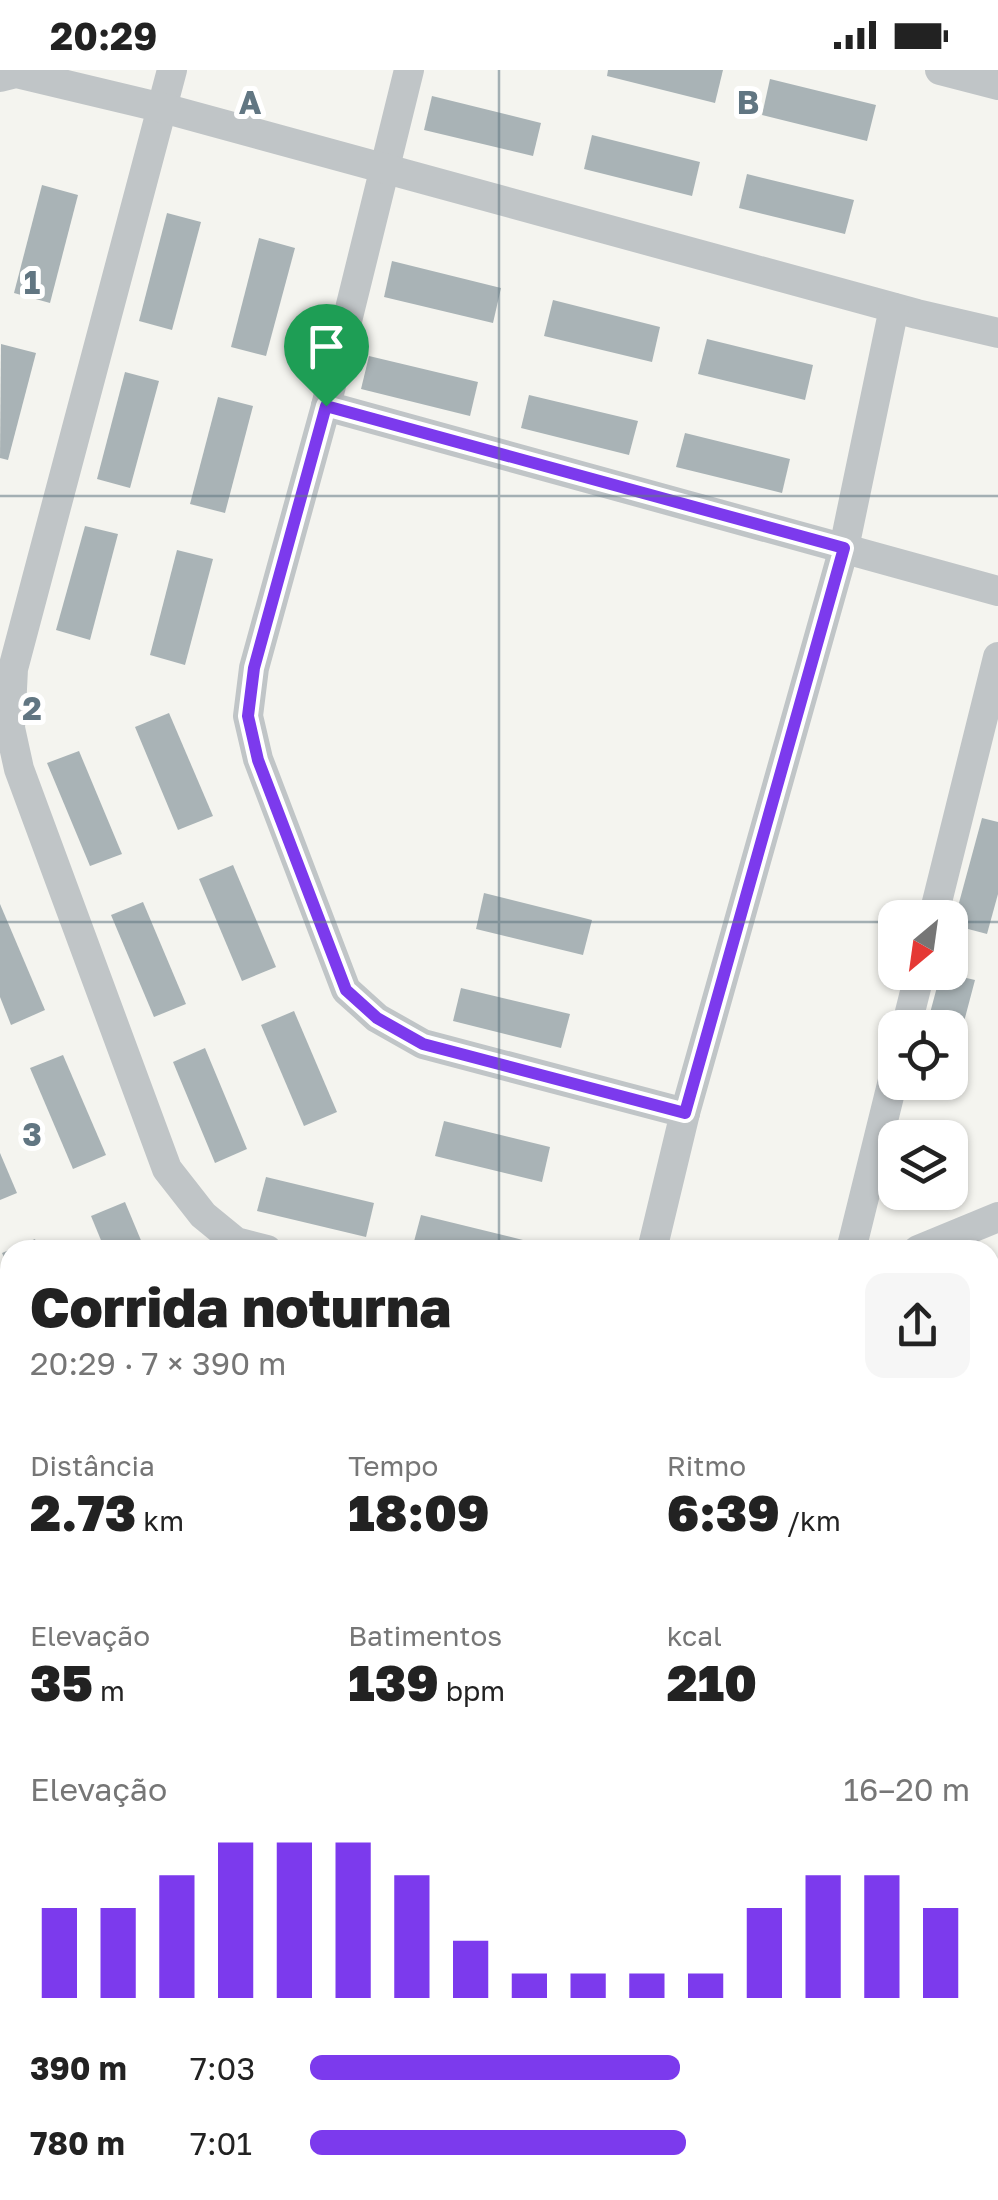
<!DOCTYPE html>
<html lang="pt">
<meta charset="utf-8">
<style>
body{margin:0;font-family:"Golos Text",sans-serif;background:#f6f6f6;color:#222;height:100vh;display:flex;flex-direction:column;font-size:38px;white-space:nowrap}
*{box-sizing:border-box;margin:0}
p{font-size:32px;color:#767676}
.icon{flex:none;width:55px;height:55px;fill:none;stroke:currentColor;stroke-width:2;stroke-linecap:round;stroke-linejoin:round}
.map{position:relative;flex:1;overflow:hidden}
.drawer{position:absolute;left:0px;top:1170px;width:1000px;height:960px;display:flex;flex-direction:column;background:#fff;border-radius:30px 30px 0 0;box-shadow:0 2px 8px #0004}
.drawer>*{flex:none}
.needle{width:65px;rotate:209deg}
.fabs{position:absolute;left:878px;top:830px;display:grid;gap:20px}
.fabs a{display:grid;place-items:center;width:90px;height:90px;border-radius:20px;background:#fff;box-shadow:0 2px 8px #0004;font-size:50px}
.pin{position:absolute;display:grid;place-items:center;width:85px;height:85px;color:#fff;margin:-102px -42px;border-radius:50% 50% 50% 0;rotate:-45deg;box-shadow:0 0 10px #0007}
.pin .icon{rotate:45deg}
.round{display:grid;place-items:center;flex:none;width:105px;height:105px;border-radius:20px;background:#f6f6f6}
.head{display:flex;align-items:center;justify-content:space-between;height:170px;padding:0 30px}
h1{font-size:55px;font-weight:800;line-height:75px}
.metrics{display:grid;grid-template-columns:repeat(3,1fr);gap:15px;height:170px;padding:10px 30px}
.metrics div{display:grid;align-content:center}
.metrics b{font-size:50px;font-weight:800}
.metrics small{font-size:28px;font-weight:400}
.metrics p{font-size:28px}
.chart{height:280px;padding:20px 30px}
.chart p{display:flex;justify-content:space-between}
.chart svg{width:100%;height:180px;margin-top:10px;stroke:#7c3aed;stroke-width:6}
ul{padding:0 30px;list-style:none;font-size:32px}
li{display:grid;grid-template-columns:160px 120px 1fr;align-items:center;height:75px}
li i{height:25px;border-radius:12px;background:#7c3aed}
.status{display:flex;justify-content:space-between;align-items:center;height:70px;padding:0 50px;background:#fff;direction:ltr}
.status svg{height:28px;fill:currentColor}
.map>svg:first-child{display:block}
.building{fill:#a9b3b6}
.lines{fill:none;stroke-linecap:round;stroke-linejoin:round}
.minor{stroke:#c0c5c7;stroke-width:30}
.tertiary{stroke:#c0c5c7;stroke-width:38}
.route-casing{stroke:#fff;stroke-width:20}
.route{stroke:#7c3aed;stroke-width:12}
.grid{fill:none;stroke:#617682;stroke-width:2.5;stroke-opacity:0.55}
.grid-label{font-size:32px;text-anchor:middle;font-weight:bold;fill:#617682;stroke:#fff;stroke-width:10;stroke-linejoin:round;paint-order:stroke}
</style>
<div class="status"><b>20:29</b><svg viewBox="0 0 49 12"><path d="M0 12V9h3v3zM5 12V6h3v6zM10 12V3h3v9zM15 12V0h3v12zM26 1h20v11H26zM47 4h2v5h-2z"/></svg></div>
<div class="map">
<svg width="998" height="2130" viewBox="0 0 998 2130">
<rect width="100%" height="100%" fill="#f4f4ef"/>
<g class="building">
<polygon points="608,0 723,0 715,33 607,6"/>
<polygon points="770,9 876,35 867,71 762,45"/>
<polygon points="432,26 541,53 533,86 424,60"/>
<polygon points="592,65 700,92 692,126 584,99"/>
<polygon points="747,104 854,130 845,164 739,138"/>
<polygon points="42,115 78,125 50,233 14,223"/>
<polygon points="167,143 201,152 172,260 139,251"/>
<polygon points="259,168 295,178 266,286 231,277"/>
<polygon points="392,191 501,218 493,253 384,227"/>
<polygon points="553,230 660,257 652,292 544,266"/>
<polygon points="707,269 813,295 805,330 698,304"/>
<polygon points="1,274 36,283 8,390 0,388"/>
<polygon points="369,286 478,312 470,346 361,319"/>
<polygon points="125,302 159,311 130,418 97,409"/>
<polygon points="529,325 638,351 629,385 521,358"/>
<polygon points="218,327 253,336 225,443 190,434"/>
<polygon points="685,363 790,389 782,423 676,397"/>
<polygon points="85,456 118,464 90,570 56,560"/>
<polygon points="177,480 213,489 185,595 150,585"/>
<polygon points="169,643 213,746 178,760 135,657"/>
<polygon points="79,681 122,784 90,796 47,693"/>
<polygon points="982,748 998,752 998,824 987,864 953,855"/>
<polygon points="233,795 276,897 242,911 199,809"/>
<polygon points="484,823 592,850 583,885 476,859"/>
<polygon points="143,832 186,934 154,947 111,845"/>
<polygon points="0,834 45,940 11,955 0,927"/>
<polygon points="941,902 975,910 951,1001 950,958 926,958"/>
<polygon points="461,918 570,944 561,978 453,951"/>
<polygon points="294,941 337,1042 304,1056 261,955"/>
<polygon points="205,978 247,1079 215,1093 173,992"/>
<polygon points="63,985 106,1085 73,1099 30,998"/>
<polygon points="444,1051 550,1077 542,1112 435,1086"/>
<polygon points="0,1083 17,1123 0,1130"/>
<polygon points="266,1107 374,1133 366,1167 257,1141"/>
<polygon points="125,1132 145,1180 105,1180 91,1146"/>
<polygon points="421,1145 527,1171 525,1180 412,1179"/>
<polygon points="35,1169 39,1180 10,1180 10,1200 2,1183"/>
<polygon points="998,1206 998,1243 990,1247 990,1210"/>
</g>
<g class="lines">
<g class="minor">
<polyline points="172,0 13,599 10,658 19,699 167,1099 203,1145 236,1172 267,1180"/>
<polyline points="409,0 326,336 254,598 248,646 258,689 346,920 377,948 423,974 685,1043"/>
<polyline points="940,0 998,15"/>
<polyline points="0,7 16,3 163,38 917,244 998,263"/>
<polyline points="326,336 998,521"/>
<polyline points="933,848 998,587"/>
<polyline points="906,958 920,902"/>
<polyline points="652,1180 685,1043 844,478 894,238"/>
<polyline points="851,1180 895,1002"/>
<polyline points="918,1180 998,1147"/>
<polyline points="0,1251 10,1276"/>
<polyline points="0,1502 10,1464"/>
<polyline points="990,1951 998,1964"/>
<polyline points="706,2120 715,2130"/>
<polyline points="0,2121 41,2130"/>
<polyline points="630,2130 636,2120"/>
</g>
<g class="tertiary">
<polyline points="0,1382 10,1384"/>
<polyline points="0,1434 10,1436"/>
<polyline points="990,1606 998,1605"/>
<polyline points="990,1687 998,1691"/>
</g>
</g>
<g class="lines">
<g class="route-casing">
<polygon id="route" points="326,336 844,478 685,1043 423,974 377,948 346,920 258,690 248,646 254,598"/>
</g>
<use href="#route" class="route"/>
</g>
<path class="grid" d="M 499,0 L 499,1180M 0,426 L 998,426M 0,852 L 895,852M 950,852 L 998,852M 0,1278 L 10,1278M 990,1278 L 998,1278M 0,1704 L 10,1704M 990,1704 L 998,1704M 499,2120 L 499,2130"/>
<g class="grid-label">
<text x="250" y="44">A</text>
<text x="748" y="44">B</text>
<text x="32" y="224">1</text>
<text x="32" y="650">2</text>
<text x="32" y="1076">3</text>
</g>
</svg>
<div class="fabs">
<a><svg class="needle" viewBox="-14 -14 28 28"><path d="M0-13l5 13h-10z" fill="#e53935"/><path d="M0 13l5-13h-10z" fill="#767676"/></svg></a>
<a><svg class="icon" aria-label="locate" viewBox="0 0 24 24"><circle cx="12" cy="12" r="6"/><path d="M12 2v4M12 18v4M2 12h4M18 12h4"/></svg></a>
<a><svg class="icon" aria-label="layers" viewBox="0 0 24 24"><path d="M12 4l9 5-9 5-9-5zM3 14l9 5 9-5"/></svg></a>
</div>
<div class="pin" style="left:326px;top:336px;background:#1e9e55"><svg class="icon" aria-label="arrive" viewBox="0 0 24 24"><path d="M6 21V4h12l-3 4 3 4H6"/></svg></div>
<section class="drawer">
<div class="head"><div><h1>Corrida noturna</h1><p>20:29 · 7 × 390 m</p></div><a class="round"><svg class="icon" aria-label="share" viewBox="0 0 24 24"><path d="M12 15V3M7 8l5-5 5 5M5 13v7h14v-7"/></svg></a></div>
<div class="metrics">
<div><p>Distância</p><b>2.73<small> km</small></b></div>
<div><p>Tempo</p><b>18:09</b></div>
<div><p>Ritmo</p><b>6:39<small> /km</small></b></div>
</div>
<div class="metrics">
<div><p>Elevação</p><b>35<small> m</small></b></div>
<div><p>Batimentos</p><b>139<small> bpm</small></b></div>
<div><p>kcal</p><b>210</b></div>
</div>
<div class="chart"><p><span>Elevação</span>16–20 m</p>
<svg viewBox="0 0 160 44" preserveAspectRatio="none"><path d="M5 44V22M15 44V22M25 44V14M35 44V6M45 44V6M55 44V6M65 44V14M75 44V30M85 44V38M95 44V38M105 44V38M115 44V38M125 44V22M135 44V14M145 44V14M155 44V22"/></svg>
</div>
<ul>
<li><b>390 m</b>7:03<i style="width:56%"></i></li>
<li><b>780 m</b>7:01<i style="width:57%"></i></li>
</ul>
</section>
</div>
